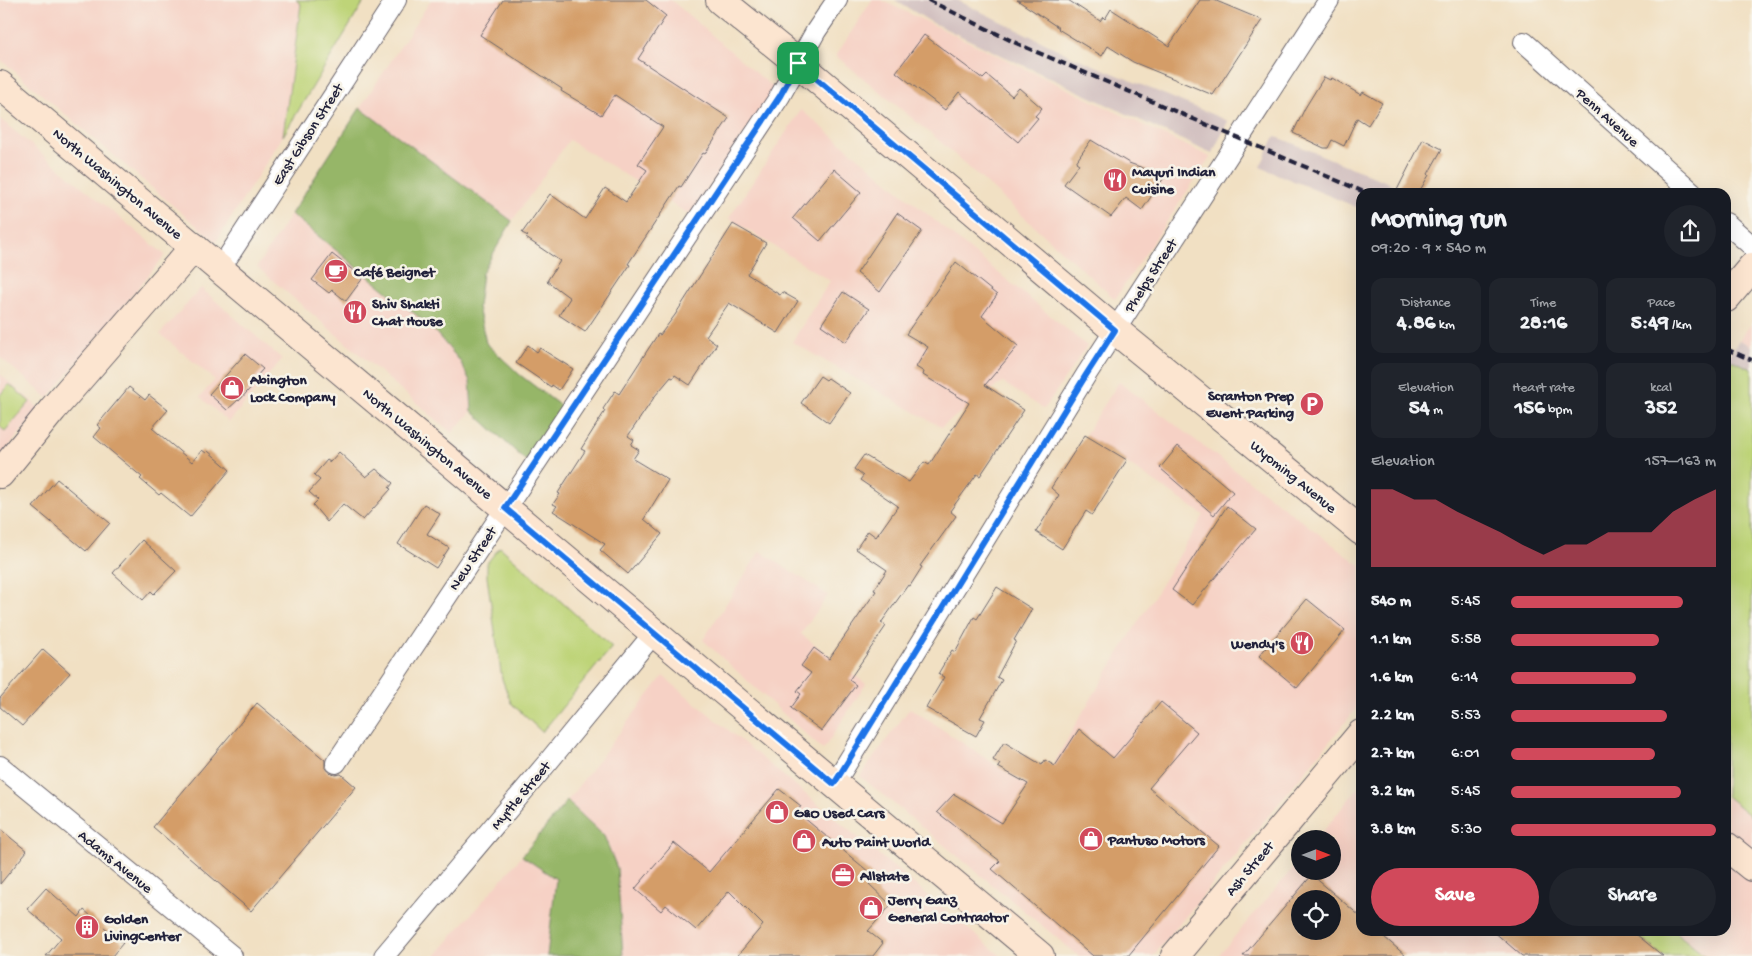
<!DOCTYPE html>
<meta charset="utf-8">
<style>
body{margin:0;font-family:"Gochi Hand",sans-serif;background:#20242c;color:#f1f3f6;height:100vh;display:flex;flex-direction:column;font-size:19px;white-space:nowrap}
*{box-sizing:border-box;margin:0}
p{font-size:16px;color:#9ea1a6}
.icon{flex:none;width:28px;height:28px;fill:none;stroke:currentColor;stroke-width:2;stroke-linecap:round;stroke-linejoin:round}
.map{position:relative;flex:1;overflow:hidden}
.details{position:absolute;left:1356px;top:188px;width:375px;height:748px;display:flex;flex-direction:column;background:#171b24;border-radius:15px;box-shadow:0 5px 20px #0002}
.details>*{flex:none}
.needle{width:32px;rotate:90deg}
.controls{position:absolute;left:1291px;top:830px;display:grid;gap:10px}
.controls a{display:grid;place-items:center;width:50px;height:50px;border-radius:50%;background:#171b24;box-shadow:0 5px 20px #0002;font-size:25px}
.pin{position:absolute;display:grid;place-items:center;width:42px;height:42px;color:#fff;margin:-21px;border-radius:10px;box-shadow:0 2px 8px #0006}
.round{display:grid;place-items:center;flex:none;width:52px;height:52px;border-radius:26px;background:#20242c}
.head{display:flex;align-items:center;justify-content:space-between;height:85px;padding:0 15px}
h1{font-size:28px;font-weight:700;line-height:38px}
.stats{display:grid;grid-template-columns:repeat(3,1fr);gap:8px;height:85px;padding:5px 15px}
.stats div{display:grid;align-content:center;border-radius:12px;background:#20242c;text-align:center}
.stats b{font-size:21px;font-weight:700}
.stats small{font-size:14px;font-weight:400}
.stats p{font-size:14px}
.chart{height:140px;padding:10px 15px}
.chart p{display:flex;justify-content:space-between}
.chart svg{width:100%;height:90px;margin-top:5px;fill:#d1495b;opacity:.7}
.button{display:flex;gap:10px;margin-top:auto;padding:10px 15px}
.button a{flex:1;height:58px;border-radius:30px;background:#d1495b;color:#fff;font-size:20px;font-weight:700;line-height:58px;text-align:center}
.button a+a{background:#20242c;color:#f1f3f6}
ul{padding:0 15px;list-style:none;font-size:16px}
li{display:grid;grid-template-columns:80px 60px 1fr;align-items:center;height:38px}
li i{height:12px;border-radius:6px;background:#d1495b}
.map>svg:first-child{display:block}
.built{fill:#f6d1c5;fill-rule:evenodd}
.industrial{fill:#d1bfbf}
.green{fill:#bed478;stroke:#707b5a}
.forest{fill:#96b668;stroke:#5c6c52}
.building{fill:#d49d68;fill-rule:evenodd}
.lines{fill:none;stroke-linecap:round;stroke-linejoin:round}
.street-casing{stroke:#6a646b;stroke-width:22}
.secondary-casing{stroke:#6a646b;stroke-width:30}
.street{stroke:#fff;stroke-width:20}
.secondary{stroke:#fce5d0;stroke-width:28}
.rail{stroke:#22223b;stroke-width:4;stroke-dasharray:8 4;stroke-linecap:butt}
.route-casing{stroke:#fff;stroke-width:10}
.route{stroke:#1a73e8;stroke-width:6}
.labels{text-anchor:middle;stroke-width:5;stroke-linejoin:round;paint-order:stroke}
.street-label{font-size:15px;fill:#22223b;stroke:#f7f3e8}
.poi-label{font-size:15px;font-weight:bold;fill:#22223b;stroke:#f7f3e8;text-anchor:start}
</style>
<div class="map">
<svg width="1752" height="956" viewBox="0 0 1752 956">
<rect width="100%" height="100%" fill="#f7f3e8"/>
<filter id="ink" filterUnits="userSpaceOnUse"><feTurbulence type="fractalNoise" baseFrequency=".02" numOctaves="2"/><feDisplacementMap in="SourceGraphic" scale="10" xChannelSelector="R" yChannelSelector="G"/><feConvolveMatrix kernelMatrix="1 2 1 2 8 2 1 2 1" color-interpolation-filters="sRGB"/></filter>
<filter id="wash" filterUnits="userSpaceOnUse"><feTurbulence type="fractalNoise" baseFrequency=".0096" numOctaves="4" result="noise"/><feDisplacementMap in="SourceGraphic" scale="20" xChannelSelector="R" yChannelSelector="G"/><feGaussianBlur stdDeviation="1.12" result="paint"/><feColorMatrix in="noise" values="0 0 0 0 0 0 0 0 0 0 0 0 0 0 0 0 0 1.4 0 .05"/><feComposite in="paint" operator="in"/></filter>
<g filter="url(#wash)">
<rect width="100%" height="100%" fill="#f1e0c3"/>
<g class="built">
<polygon points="0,0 296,0 301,4 283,136 216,242 0,59"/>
<polygon points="431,0 671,0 775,89 690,215 569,140 512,221 360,108"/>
<polygon points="872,0 881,0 1210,157 1115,299 935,137 836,56"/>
<polygon points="801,110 1087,346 1044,409 1002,382 941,427 792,342 830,281 729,218"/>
<polygon points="0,119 165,255 48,398 0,357"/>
<polygon points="291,214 431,327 460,361 470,381 472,411 452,433 257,267"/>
<polygon points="201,288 282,359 229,422 200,397 215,380 160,334"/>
<polygon points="1752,323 1752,346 1739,340"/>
<path d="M 1726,358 L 1752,369 L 1752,956 L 1218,956 L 1300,860 L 1300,871 L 1332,871 L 1332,839 L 1317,839 L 1361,784 L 1361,930 L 1726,930 ZM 1300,899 L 1332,899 L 1332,931 L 1300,931 Z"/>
<polygon points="0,374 40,409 0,457"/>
<polygon points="1119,382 1361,566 1361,703 1153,956 1079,956 860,776 910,708 1038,793 1078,720 1204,515 1085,435"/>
<polygon points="760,551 828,595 801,634 866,684 823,750 703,640"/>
<polygon points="663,676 1001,956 623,956 617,868 604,836 567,801"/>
<polygon points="522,856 556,879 547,956 435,956"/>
</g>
<g class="industrial">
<polygon points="895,0 957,0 1067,54 1228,121 1212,154 931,22"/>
<polygon points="1275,136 1411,192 1361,192 1361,209 1260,167"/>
<polygon points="1739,340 1752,346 1752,369 1727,358"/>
</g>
<g class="green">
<polygon points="296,0 365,0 283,136 301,4"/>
<polygon points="1727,358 1752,369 1752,817 1726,796"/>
<polygon points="9,384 30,402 5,431 0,427 0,395"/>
<polygon points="500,547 612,647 542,732 511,703 502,679 487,577 487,563"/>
<polygon points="1631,930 1673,930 1705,956 1663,956"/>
</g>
<g class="forest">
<polygon points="360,108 512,221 482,273 478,307 486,343 520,375 562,407 526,461 472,411 470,381 460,361 431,327 291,214"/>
<polygon points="567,801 604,836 617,868 623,956 547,956 556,879 522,856"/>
</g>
<g id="blocks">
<g class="building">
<polygon points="503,0 646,0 666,16 638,59 729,118 705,154 703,153 681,187 679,186 628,264 630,265 585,332 559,315 570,298 547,281 560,261 526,238 528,236 522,233 550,194 585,219 605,188 626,202 647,170 638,164 663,127 615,95 601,115 561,91 562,89 480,35"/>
<polygon points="1017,0 1068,0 1100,21 1103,17 1105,19 1111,9 1169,46 1200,0 1214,0 1262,20 1213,95 1133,62 1108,46 1102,56 1058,29 1059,28"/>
<polygon points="924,35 983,79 987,75 1012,96 1019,88 1042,108 1035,116 1038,118 1018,142 959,92 945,110 896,72"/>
<polygon points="1324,77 1330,80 1332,78 1361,95 1363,92 1382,103 1368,125 1357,118 1344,146 1332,140 1328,148 1324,148 1293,133 1305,108"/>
<polygon points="1423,139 1442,149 1428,174 1429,175 1419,192 1396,192"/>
<polygon points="1091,140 1129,163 1165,176 1142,210 1126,198 1111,217 1064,184 1079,164 1076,162"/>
<polygon points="834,169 861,192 820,241 793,218"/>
<polygon points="897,213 922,231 880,292 857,273"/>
<polygon points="733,224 766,243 747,274 780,295 782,292 798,301 778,333 729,303 706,336 717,344 690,385 675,375 673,378 671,377 655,396 628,436 634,440 631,445 639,450 633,459 668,480 644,519 662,534 628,574 600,550 605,544 553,511 557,506 553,504 560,494 558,493 585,451 581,449 605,411 603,409 615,391 619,394 658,334 660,335 675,315"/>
<polygon points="332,254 363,278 346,301 332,290 329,293 312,280"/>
<polygon points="956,262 997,295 982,316 1018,346 985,385 1024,410 980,476 977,474 950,511 956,516 920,566 922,567 910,586 908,585 881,623 886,626 849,680 856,685 822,731 791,708 801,694 797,691 811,673 801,666 814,648 829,659 876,591 874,590 887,570 856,549 868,531 876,537 898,506 860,480 863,476 854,469 864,455 909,482 924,462 929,465 969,403 923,375 924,372 916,367 928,347 906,334"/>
<polygon points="843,292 869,309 846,342 821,325"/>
<polygon points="528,345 537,352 540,348 573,369 559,390 552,385 551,387 516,363"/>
<polygon points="245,354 263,369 253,380 255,383 239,401 238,400 227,410 209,394"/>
<polygon points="820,376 826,380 828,378 850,393 829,423 801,403"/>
<polygon points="129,387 145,400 149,395 168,410 152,428 192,462 202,450 206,453 208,451 230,470 190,517 161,493 159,495 140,479 142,477 94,437 101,428 97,425"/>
<polygon points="1085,435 1127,460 1092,515 1086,511 1062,549 1036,532 1059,495 1051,488"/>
<polygon points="1178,446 1233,492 1214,515 1160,468"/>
<polygon points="339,452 366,477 376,469 393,483 389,488 391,489 363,520 343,504 327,522 313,505 318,500 309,492 320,480 314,475 327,460 330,462"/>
<polygon points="57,479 110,523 86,551 33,507"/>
<polygon points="424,504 440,514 427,534 449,548 436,568 398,544"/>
<polygon points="1227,506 1256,529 1192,605 1172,590"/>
<polygon points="142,540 176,571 154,594 151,591 143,600 113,573"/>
<polygon points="997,587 1032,609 1014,640 1016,641 997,677 1002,680 980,718 985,720 976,736 926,708 944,677 938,674 952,650 955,652 974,617 977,619"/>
<polygon points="1307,599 1345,630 1297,688 1259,656"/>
<polygon points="43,649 70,673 22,726 0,707 0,698"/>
<polygon points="1161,702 1197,732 1149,788 1219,846 1128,956 1093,956 992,869 1000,861 937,812 954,794 1002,823 1028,784 998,767 1000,764 993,760 1004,742 1042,765 1045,760 1055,766 1079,729 1113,758"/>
<polygon points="257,703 325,760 325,768 329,773 335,775 341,774 356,787 251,911 153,827"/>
<polygon points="779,789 801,806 797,812 875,877 869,884 891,905 868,931 883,943 873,956 737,956 763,925 729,891 696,930 666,905 661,911 635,889 674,843 709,872"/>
<polygon points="0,829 27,851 0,884"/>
<path d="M 1312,875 L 1361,917 L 1361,930 L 1376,930 L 1406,956 L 1243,956 ZM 1300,899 L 1332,899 L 1332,931 L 1300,931 Z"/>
<polygon points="46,888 79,917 84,910 123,943 112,956 46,956 61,938 27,909"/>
<polygon points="1492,930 1631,930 1663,956 1522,956"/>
</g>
</g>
</g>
<g filter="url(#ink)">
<use href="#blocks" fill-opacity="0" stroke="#6a646b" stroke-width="1"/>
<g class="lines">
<g class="street-casing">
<g id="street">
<polyline points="1524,42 1692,192"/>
<polyline points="1726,223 1752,246"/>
<polyline points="220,269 396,0"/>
<polyline points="336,763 780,96 816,31 837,0"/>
<polyline points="0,766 232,956"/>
<polyline points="834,784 1086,375 1329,0"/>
<polyline points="384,956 548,762 654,633"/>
</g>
</g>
<g class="secondary-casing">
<g id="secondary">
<polyline points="720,0 798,63 1115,330 1361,531"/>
<polyline points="0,85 1040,956"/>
<polyline points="1726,298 1752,267"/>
<polyline points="0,474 53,409 194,247"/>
<polyline points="1726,846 1752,867"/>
<polyline points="1175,956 1361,734"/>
</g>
</g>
<use href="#street" class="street"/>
<use href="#secondary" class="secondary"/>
<g class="rail">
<polyline points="928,0 1018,44 1364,192"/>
<polyline points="1726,349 1752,360"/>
</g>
</g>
</g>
<g class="lines" filter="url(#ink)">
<g class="route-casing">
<polygon id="route" points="798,63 1115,330 1086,375 834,784 505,508 780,96"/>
</g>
<use href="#route" class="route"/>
</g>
<defs>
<g id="restaurant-disc" transform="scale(1.25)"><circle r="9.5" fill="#d1495b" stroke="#f7f3e8"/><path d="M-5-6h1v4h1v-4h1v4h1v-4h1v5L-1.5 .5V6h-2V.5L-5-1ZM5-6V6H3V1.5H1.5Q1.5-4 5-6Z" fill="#fff"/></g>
<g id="cafe-disc" transform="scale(1.25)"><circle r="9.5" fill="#d1495b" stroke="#f7f3e8"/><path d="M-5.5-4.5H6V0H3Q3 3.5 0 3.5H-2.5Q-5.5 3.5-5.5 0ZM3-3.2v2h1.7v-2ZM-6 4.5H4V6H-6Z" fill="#fff"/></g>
<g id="shop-disc" transform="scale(1.25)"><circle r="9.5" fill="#d1495b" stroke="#f7f3e8"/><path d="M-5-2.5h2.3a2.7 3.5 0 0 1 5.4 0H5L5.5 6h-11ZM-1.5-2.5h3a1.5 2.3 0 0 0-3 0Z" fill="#fff"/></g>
<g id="parking-disc" transform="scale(1.25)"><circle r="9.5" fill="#d1495b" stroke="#f7f3e8"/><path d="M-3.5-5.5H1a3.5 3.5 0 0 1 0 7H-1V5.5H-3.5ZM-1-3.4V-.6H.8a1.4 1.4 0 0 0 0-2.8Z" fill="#fff"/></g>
<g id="office-disc" transform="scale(1.25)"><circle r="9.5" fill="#d1495b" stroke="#f7f3e8"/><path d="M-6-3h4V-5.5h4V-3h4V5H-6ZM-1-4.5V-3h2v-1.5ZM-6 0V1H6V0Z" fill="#fff"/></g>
<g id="building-disc" transform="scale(1.25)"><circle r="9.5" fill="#d1495b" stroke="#f7f3e8"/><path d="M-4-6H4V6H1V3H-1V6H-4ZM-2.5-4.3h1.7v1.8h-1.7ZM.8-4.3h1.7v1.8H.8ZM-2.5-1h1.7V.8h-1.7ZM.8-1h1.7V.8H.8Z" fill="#fff"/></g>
</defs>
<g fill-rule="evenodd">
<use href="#restaurant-disc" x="1115" y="180"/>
<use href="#cafe-disc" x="336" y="271"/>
<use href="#restaurant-disc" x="355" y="312"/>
<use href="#shop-disc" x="232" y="388"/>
<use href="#parking-disc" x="1312" y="404"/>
<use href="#restaurant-disc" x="1302" y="643"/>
<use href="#shop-disc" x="777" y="812"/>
<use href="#shop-disc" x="1091" y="839"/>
<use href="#shop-disc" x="804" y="841"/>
<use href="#office-disc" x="843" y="875"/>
<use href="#shop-disc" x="871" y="908"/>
<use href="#building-disc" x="87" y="927"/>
</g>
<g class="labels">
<g class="street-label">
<text transform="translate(1608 117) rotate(42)" y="5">Penn Avenue</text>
<text transform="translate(307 134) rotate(-57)" y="5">East Gibson Street</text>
<text transform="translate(118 183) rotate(40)" y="5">North Washington Avenue</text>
<text transform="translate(1150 275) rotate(-57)" y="5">Phelps Street</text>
<text transform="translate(428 443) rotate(40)" y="5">North Washington Avenue</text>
<text transform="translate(1294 476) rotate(39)" y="5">Wyoming Avenue</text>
<text transform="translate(472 558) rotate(-56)" y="5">New Street</text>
<text transform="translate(520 795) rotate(-50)" y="5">Myrtle Street</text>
<text transform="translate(116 861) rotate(39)" y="5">Adams Avenue</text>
<text transform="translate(1249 868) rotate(-50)" y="5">Ash Street</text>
</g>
<g class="poi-label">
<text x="1132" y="176">Mayuri Indian<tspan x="1132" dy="17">Cuisine</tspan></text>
<text x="354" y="276">Café Beignet</text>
<text x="372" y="308">Shiv Shakti<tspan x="372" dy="17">Chat House</tspan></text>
<text x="250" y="384">Abington<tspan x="250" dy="17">Lock Company</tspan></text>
<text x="1294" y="400" text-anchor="end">Scranton Prep<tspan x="1294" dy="17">Event Parking</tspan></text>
<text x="1284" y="648" text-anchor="end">Wendy's</text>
<text x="794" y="817">G&amp;O Used Cars</text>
<text x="1108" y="844">Pantuso Motors</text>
<text x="822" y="846">Auto Paint World</text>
<text x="860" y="880">Allstate</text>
<text x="888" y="904">Jerry Ganz<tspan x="888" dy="17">General Contractor</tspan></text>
<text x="104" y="923">Golden<tspan x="104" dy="17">LivingCenter</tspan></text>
</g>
</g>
</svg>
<div class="controls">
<a><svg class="needle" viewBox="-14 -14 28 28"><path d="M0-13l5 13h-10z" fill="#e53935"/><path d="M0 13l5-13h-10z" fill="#9ea1a6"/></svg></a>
<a><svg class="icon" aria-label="locate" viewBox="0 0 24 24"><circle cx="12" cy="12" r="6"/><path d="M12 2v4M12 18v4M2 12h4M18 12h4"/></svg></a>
</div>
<div class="pin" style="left:798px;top:63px;background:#1e9e55"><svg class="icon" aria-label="arrive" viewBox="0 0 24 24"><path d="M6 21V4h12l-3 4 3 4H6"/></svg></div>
<section class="details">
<div class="head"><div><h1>Morning run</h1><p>09:20 · 9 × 540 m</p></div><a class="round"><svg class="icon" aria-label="share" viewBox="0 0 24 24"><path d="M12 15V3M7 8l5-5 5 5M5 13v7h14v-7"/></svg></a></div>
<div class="stats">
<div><p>Distance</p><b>4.86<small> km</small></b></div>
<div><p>Time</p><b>28:16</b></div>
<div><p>Pace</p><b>5:49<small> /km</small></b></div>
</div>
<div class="stats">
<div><p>Elevation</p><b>54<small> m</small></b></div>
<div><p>Heart rate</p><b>156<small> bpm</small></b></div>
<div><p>kcal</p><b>352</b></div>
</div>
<div class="chart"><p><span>Elevation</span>157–163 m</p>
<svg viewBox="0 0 160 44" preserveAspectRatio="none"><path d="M0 44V6L10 6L20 11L30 11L40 17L50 22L60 27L70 33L80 38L90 33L100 33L110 27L120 27L130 27L140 17L150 11L160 6V44z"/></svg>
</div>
<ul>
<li><b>540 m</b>5:45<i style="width:84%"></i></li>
<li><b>1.1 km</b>5:58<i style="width:72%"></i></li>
<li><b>1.6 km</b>6:14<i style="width:61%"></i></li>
<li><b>2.2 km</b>5:53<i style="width:76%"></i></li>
<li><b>2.7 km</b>6:01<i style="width:70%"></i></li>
<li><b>3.2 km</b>5:45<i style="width:83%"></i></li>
<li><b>3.8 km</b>5:30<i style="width:100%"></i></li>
</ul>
<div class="button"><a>Save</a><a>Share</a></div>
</section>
</div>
